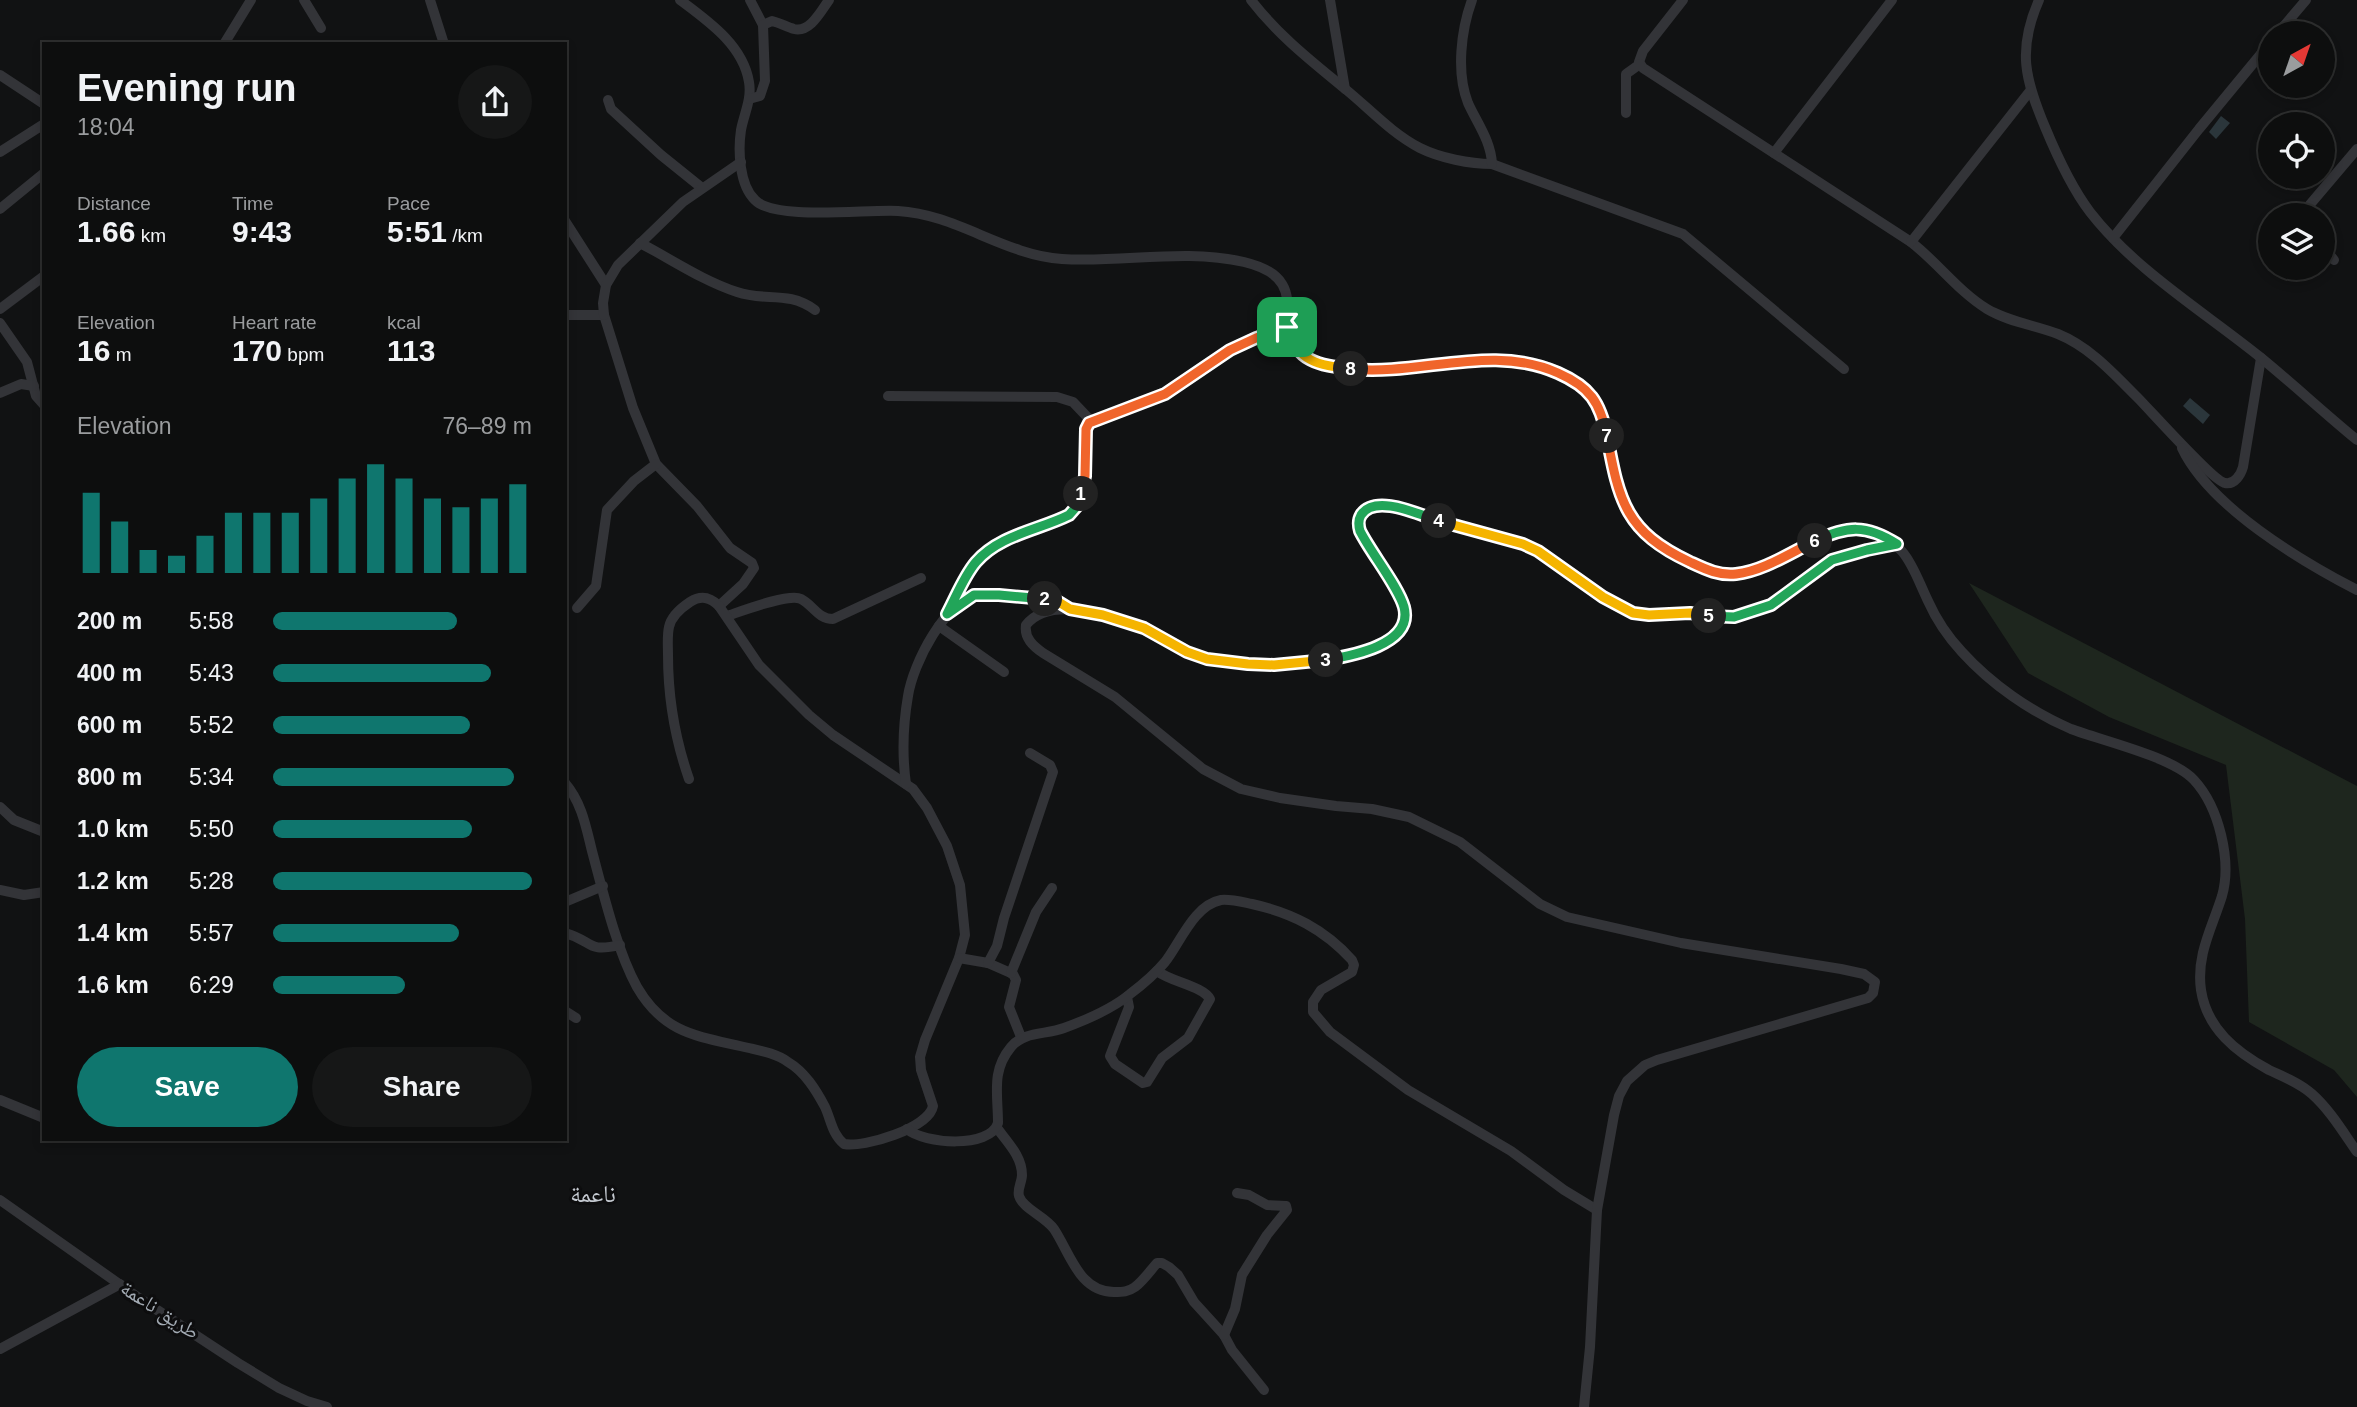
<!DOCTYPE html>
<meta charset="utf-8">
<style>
body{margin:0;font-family:Arial,"Noto Naskh Arabic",sans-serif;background:#161717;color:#f1f3f6;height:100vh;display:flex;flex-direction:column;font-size:26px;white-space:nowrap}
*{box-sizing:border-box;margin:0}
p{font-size:23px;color:#9a9c9e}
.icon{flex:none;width:38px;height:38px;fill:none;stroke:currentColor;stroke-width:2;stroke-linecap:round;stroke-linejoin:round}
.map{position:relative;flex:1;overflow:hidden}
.details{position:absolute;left:42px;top:42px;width:525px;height:1099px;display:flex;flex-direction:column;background:#0d0e0e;border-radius:0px;box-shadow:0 4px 10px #0003,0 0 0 2px #2d2e2e}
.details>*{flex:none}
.needle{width:46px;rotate:40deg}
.controls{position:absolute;left:2258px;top:21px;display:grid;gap:14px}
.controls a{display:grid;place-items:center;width:77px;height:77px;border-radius:50%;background:#0d0e0e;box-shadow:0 4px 10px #0003,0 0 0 2px #2d2e2e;font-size:35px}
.pin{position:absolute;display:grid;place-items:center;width:60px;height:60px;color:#fff;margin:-30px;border-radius:14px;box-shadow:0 4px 10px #0006}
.km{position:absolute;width:35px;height:35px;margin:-18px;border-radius:50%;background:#222;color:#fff;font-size:19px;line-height:35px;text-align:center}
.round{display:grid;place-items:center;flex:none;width:74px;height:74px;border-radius:37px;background:#161717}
.headline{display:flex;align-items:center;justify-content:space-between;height:119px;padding:0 35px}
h1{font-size:38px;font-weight:700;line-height:52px}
.metrics{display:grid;grid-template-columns:repeat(3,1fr);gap:10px;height:119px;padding:7px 35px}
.metrics div{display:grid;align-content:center}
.metrics b{font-size:30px;font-weight:700}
.metrics small{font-size:19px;font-weight:400}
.metrics p{font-size:19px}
.chart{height:196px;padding:14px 35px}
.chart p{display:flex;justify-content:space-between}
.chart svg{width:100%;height:126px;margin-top:7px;stroke:#0f766e;stroke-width:6}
.action{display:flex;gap:14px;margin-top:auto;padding:14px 35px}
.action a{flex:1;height:80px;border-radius:42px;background:#0f766e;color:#fff;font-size:28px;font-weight:700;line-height:80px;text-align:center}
.action a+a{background:#161717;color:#f1f3f6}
ul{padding:0 35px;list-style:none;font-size:23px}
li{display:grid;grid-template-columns:112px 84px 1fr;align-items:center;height:52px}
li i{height:18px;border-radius:9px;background:#0f766e}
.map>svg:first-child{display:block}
.green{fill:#1e261e}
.water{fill:#2b363b}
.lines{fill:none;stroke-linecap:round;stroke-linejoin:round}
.minor{stroke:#333438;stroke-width:10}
.split-1-casing{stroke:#fff;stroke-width:14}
.split-2-casing{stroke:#fff;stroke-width:14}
.split-3-casing{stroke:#fff;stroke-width:14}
.split-4-casing{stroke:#fff;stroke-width:14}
.split-5-casing{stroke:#fff;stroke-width:14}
.split-6-casing{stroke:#fff;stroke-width:14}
.split-7-casing{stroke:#fff;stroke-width:14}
.split-8-casing{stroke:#fff;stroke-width:14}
.split-9-casing{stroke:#fff;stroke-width:14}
.split-1{stroke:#f0652b;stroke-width:9}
.split-2{stroke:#22a559;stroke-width:9}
.split-3{stroke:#f5b400;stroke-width:9}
.split-4{stroke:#22a559;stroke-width:9}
.split-5{stroke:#f5b400;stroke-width:9}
.split-6{stroke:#22a559;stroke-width:9}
.split-7{stroke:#f0652b;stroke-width:9}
.split-8{stroke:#f0652b;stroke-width:9}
.split-9{stroke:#f5b400;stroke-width:9}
.labels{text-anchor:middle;stroke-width:6;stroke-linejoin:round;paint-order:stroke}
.street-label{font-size:21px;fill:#a3abb4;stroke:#0d0d0e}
.quarter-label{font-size:24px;fill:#c4c9d0;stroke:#0d0d0e}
</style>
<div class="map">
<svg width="2357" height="1407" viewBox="0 0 2357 1407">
<rect width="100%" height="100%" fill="#111213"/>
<polygon class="green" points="1969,583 2357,786 2357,1097 2334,1070 2249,1022 2245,919 2226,765 2109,717 2028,673"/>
<g class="water">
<polygon points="2221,116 2230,123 2216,139 2209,132"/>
<polygon points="2190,398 2210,415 2203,424 2183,406"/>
</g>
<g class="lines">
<g class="minor">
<polyline points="304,0 321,28"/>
<polyline points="430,0 444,44"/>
<path d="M 680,0 C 708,21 743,45 749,82 C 752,99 744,114 741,130 C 738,150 739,185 755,200 C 775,221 867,209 898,211 C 956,214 1004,255 1062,259 C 1123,263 1184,248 1244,262 C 1324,281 1258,336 1312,361 C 1323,366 1336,367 1348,369 C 1424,378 1520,330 1585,389 C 1602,404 1604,423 1608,444 C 1616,488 1623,521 1663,548 C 1730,593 1757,569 1821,539 C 1837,531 1849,527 1867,531 C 1908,542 1912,568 1928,601 C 1936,619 1948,637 1962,652 C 1991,684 2031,712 2071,729 C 2103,741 2173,757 2194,780 C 2219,807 2232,861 2222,896 C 2212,928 2196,955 2201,990 C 2207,1029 2236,1052 2269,1070 C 2284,1077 2300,1083 2312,1094 C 2330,1110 2343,1132 2357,1152"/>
<polyline points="750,0 763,25"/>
<path d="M 1251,0 C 1278,35 1310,60 1344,88 C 1369,108 1391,133 1420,148 C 1440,158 1470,164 1492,164 L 1683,234 L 1844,369"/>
<polyline points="1330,0 1345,89"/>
<path d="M 1472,0 C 1461,30 1456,73 1468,103 C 1477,123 1491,141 1492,164"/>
<path d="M 1683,0 L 1643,51 L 1639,62 L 1643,68 L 1911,242 C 1938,263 1958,291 1987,309 C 2009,322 2035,325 2058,334 C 2090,347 2114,374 2137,397 C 2150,410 2214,482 2225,483 C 2235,485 2241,474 2243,467 L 2261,358"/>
<path d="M 2039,0 C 2017,50 2025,79 2045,127 C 2057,156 2071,187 2090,212 C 2135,270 2203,311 2260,357 C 2293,384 2324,413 2357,440"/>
<polyline points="2278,33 2306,0"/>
<polyline points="224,44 251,0"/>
<polyline points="0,75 44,104"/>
<path d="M 749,99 L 760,96 L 765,81 L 763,25 L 772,21 C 780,23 787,27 794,29 C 810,33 821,11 829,0"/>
<polyline points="608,100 611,109 661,155 702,188"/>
<polyline points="1626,113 1626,74 1640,64"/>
<polyline points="0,152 44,124"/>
<polyline points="1774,153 1892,0"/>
<polyline points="0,209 44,173"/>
<polyline points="2304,215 2307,208 2357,149"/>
<polyline points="565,221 606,285"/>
<polyline points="2113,238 2199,129 2270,43"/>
<polyline points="1911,242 2030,91"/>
<path d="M 640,243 C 671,259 703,281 737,292 C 766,302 787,290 815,310"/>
<polyline points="2322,245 2334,260"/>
<polyline points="0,309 44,276"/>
<polyline points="565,315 604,315 633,408 656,464 697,506 730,548 752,563 754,568 743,584 719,606"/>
<polyline points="604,315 603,303 606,285 618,265 683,202 741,162"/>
<polyline points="0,323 27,362 36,396 44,405"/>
<polyline points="0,393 21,384 34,386"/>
<polyline points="888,396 1057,397 1073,402 1092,422"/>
<path d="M 2182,448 C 2210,507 2301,561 2357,590"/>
<polyline points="577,608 596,586 607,510 634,481 656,464"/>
<polyline points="947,614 970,571 985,553 998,544 1063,518 1075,509 1081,497 1085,476 1086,429 1089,423 1165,394 1230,350 1256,338 1287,327"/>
<path d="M 727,616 C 742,611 789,593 801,599 C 813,605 818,619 833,619 L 921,578"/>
<polyline points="939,626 1004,672"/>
<path d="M 565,783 C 582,803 586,827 592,851 C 603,892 617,951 637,987 C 665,1035 698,1036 749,1048 C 762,1051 777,1054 788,1062 C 805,1072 816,1090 825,1107 C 831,1120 832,1134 844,1144 C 864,1148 929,1128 933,1106 L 921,1070 L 920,1057 L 925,1040 L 959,958 L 965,935 L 960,885 L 947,846 L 927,808 L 913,789 L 833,735 L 809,715 L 759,665 L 719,606 C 710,597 701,595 690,602 C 681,608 671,617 669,627 C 667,636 668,646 668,655 C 668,696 675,739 689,779"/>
<path d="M 906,784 C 902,755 903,725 908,696 C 913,664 945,599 981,594 L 1049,600 L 1057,601 L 1070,609"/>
<polyline points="0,807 14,820 44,832"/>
<polyline points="0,890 24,895 44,892"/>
<polyline points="565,902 603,886"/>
<path d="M 565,933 C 594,941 586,953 620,945"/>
<polyline points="959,958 988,963 1013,974 1016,980 1009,1007 1021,1037"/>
<polyline points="988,963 997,946 1004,918 1053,772 1050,765 1030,753"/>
<polyline points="1011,973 1036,912 1052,888"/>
<path d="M 1127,997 L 1129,1007 L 1110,1056 L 1115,1064 L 1143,1083 L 1147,1082 L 1162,1058 L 1188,1038 L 1210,999 C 1203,986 1171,982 1157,971"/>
<polyline points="565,1011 576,1018"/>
<polyline points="0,1100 44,1118"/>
<path d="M 997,1128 C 1007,1142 1022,1156 1022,1175 C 1022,1182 1017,1189 1019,1196 C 1023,1209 1045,1216 1054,1229 C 1070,1253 1079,1292 1114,1292 C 1123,1292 1128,1292 1135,1287 C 1143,1281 1150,1271 1157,1263 L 1162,1263 L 1169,1267 L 1178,1275 L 1194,1302 L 1224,1335 L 1232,1350 L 1264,1390"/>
<path d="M 907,1129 C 924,1144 990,1149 998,1123 C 998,1094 991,1071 1011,1047 C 1024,1031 1046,1035 1064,1028 C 1086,1020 1112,1009 1130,994 C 1142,985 1155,974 1165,962 C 1180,943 1194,905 1221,900 C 1231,899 1242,902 1252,904 C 1292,913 1324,929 1352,960 L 1354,965 L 1352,972 L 1321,990 L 1313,1002 L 1313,1012 L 1330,1032 L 1408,1090 L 1511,1151 L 1564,1190 L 1597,1210"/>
<polyline points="0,1200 139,1298 238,1363 279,1388 307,1401 327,1407"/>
<polyline points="1224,1335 1235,1309 1242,1275 1267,1235 1287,1210 1286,1206 1267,1205 1249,1195 1237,1193"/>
<polyline points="0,1349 120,1284"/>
<path d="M 1584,1407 L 1590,1347 L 1597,1210 L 1614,1115 L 1619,1096 L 1627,1081 L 1645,1065 L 1657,1060 L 1868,998 L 1873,993 L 1875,982 L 1864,974 L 1841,969 L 1681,943 L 1567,917 L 1540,904 L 1460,842 L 1409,817 L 1372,809 L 1336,806 L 1280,798 L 1241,789 L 1203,769 L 1115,697 L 1043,653 C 1033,646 1024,638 1026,625 C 1050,594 1115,616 1145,629 C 1166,639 1184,654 1207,659 C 1245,666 1404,673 1404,614 C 1405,593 1366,549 1358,525 C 1361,508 1374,502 1390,505 L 1523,544 C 1558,561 1602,607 1637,614 C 1655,618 1672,612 1690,613 C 1701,614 1711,617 1722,617 C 1739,618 1764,610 1779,601 C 1792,593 1803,580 1816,570 C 1839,553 1870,548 1897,544"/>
</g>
</g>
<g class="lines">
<g class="split-1-casing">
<polyline id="split-1" points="1081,494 1085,476 1086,429 1089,423 1165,394 1230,350 1256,338 1287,327"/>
</g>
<g class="split-2-casing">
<path id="split-2" d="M 1045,599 L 999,595 L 974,595 L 947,614 C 956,597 964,576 976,562 C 999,535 1039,530 1069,515 L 1077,506 L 1081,494"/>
</g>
<g class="split-3-casing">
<polyline id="split-3" points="1045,599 1057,601 1070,609 1103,615 1144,628 1187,652 1207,659 1248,664 1274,665 1326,660"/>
</g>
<g class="split-4-casing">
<path id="split-4" d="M 1326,660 C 1350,656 1414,645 1404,607 C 1398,586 1371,553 1360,531 C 1358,524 1358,520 1361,515 C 1375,493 1420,515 1439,521"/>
</g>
<g class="split-5-casing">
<polyline id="split-5" points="1439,521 1523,544 1538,551 1603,597 1633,613 1649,615 1690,613 1709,616"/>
</g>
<g class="split-6-casing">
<path id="split-6" d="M 1709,616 L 1734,617 L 1771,605 L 1832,560 L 1867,550 L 1897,544 C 1866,524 1847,526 1815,541"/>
</g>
<g class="split-7-casing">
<path id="split-7" d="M 1607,436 C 1619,502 1626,532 1690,562 C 1705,569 1719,576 1736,574 C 1763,571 1790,553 1815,541"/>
</g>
<g class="split-8-casing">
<path id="split-8" d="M 1351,369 C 1421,376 1491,343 1558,373 C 1590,387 1600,402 1607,436"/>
</g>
<g class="split-9-casing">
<path id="split-9" d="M 1287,327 C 1297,362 1318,365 1351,369"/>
</g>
<use href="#split-1" class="split-1"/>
<use href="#split-2" class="split-2"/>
<use href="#split-3" class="split-3"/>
<use href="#split-4" class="split-4"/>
<use href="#split-5" class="split-5"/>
<use href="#split-6" class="split-6"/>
<use href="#split-7" class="split-7"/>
<use href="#split-8" class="split-8"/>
<use href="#split-9" class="split-9"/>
</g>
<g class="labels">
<g class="street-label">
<text transform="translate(160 1310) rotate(33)" y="7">طريق ناعمة</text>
</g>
<g class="quarter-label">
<text x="593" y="1202">ناعمة</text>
</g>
</g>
</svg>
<div class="controls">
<a><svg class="needle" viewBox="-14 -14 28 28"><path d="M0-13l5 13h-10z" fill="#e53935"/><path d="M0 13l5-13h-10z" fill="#9a9c9e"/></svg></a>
<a><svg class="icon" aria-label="locate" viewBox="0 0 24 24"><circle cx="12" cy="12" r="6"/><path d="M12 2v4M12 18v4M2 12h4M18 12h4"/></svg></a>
<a><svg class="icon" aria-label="layers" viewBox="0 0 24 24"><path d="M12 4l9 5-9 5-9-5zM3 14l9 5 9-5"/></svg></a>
</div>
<div class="pin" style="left:1287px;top:327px;background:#1e9e55"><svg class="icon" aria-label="arrive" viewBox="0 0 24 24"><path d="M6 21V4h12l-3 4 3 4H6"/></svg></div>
<b class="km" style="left:1081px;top:494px">1</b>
<b class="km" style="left:1045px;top:599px">2</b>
<b class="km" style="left:1326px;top:660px">3</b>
<b class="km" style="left:1439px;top:521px">4</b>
<b class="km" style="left:1709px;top:616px">5</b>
<b class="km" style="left:1815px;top:541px">6</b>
<b class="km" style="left:1607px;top:436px">7</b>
<b class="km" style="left:1351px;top:369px">8</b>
<section class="details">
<div class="headline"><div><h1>Evening run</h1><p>18:04</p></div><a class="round"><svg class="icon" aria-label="share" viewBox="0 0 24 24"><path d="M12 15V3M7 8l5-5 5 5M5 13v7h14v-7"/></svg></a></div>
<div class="metrics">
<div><p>Distance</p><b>1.66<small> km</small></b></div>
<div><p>Time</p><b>9:43</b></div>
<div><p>Pace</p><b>5:51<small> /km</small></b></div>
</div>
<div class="metrics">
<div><p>Elevation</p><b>16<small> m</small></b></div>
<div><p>Heart rate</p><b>170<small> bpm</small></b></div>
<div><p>kcal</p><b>113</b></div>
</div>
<div class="chart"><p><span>Elevation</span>76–89 m</p>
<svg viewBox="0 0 160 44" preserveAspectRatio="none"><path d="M5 44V16M15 44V26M25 44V36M35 44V38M45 44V31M55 44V23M65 44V23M75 44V23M85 44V18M95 44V11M105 44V6M115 44V11M125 44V18M135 44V21M145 44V18M155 44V13"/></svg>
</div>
<ul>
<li><b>200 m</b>5:58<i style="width:71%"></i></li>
<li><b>400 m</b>5:43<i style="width:84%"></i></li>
<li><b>600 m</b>5:52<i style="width:76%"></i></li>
<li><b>800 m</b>5:34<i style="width:93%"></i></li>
<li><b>1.0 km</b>5:50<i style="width:77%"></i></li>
<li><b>1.2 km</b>5:28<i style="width:100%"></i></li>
<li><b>1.4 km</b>5:57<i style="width:72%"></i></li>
<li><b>1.6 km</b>6:29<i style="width:51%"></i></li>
</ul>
<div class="action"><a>Save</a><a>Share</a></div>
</section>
</div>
